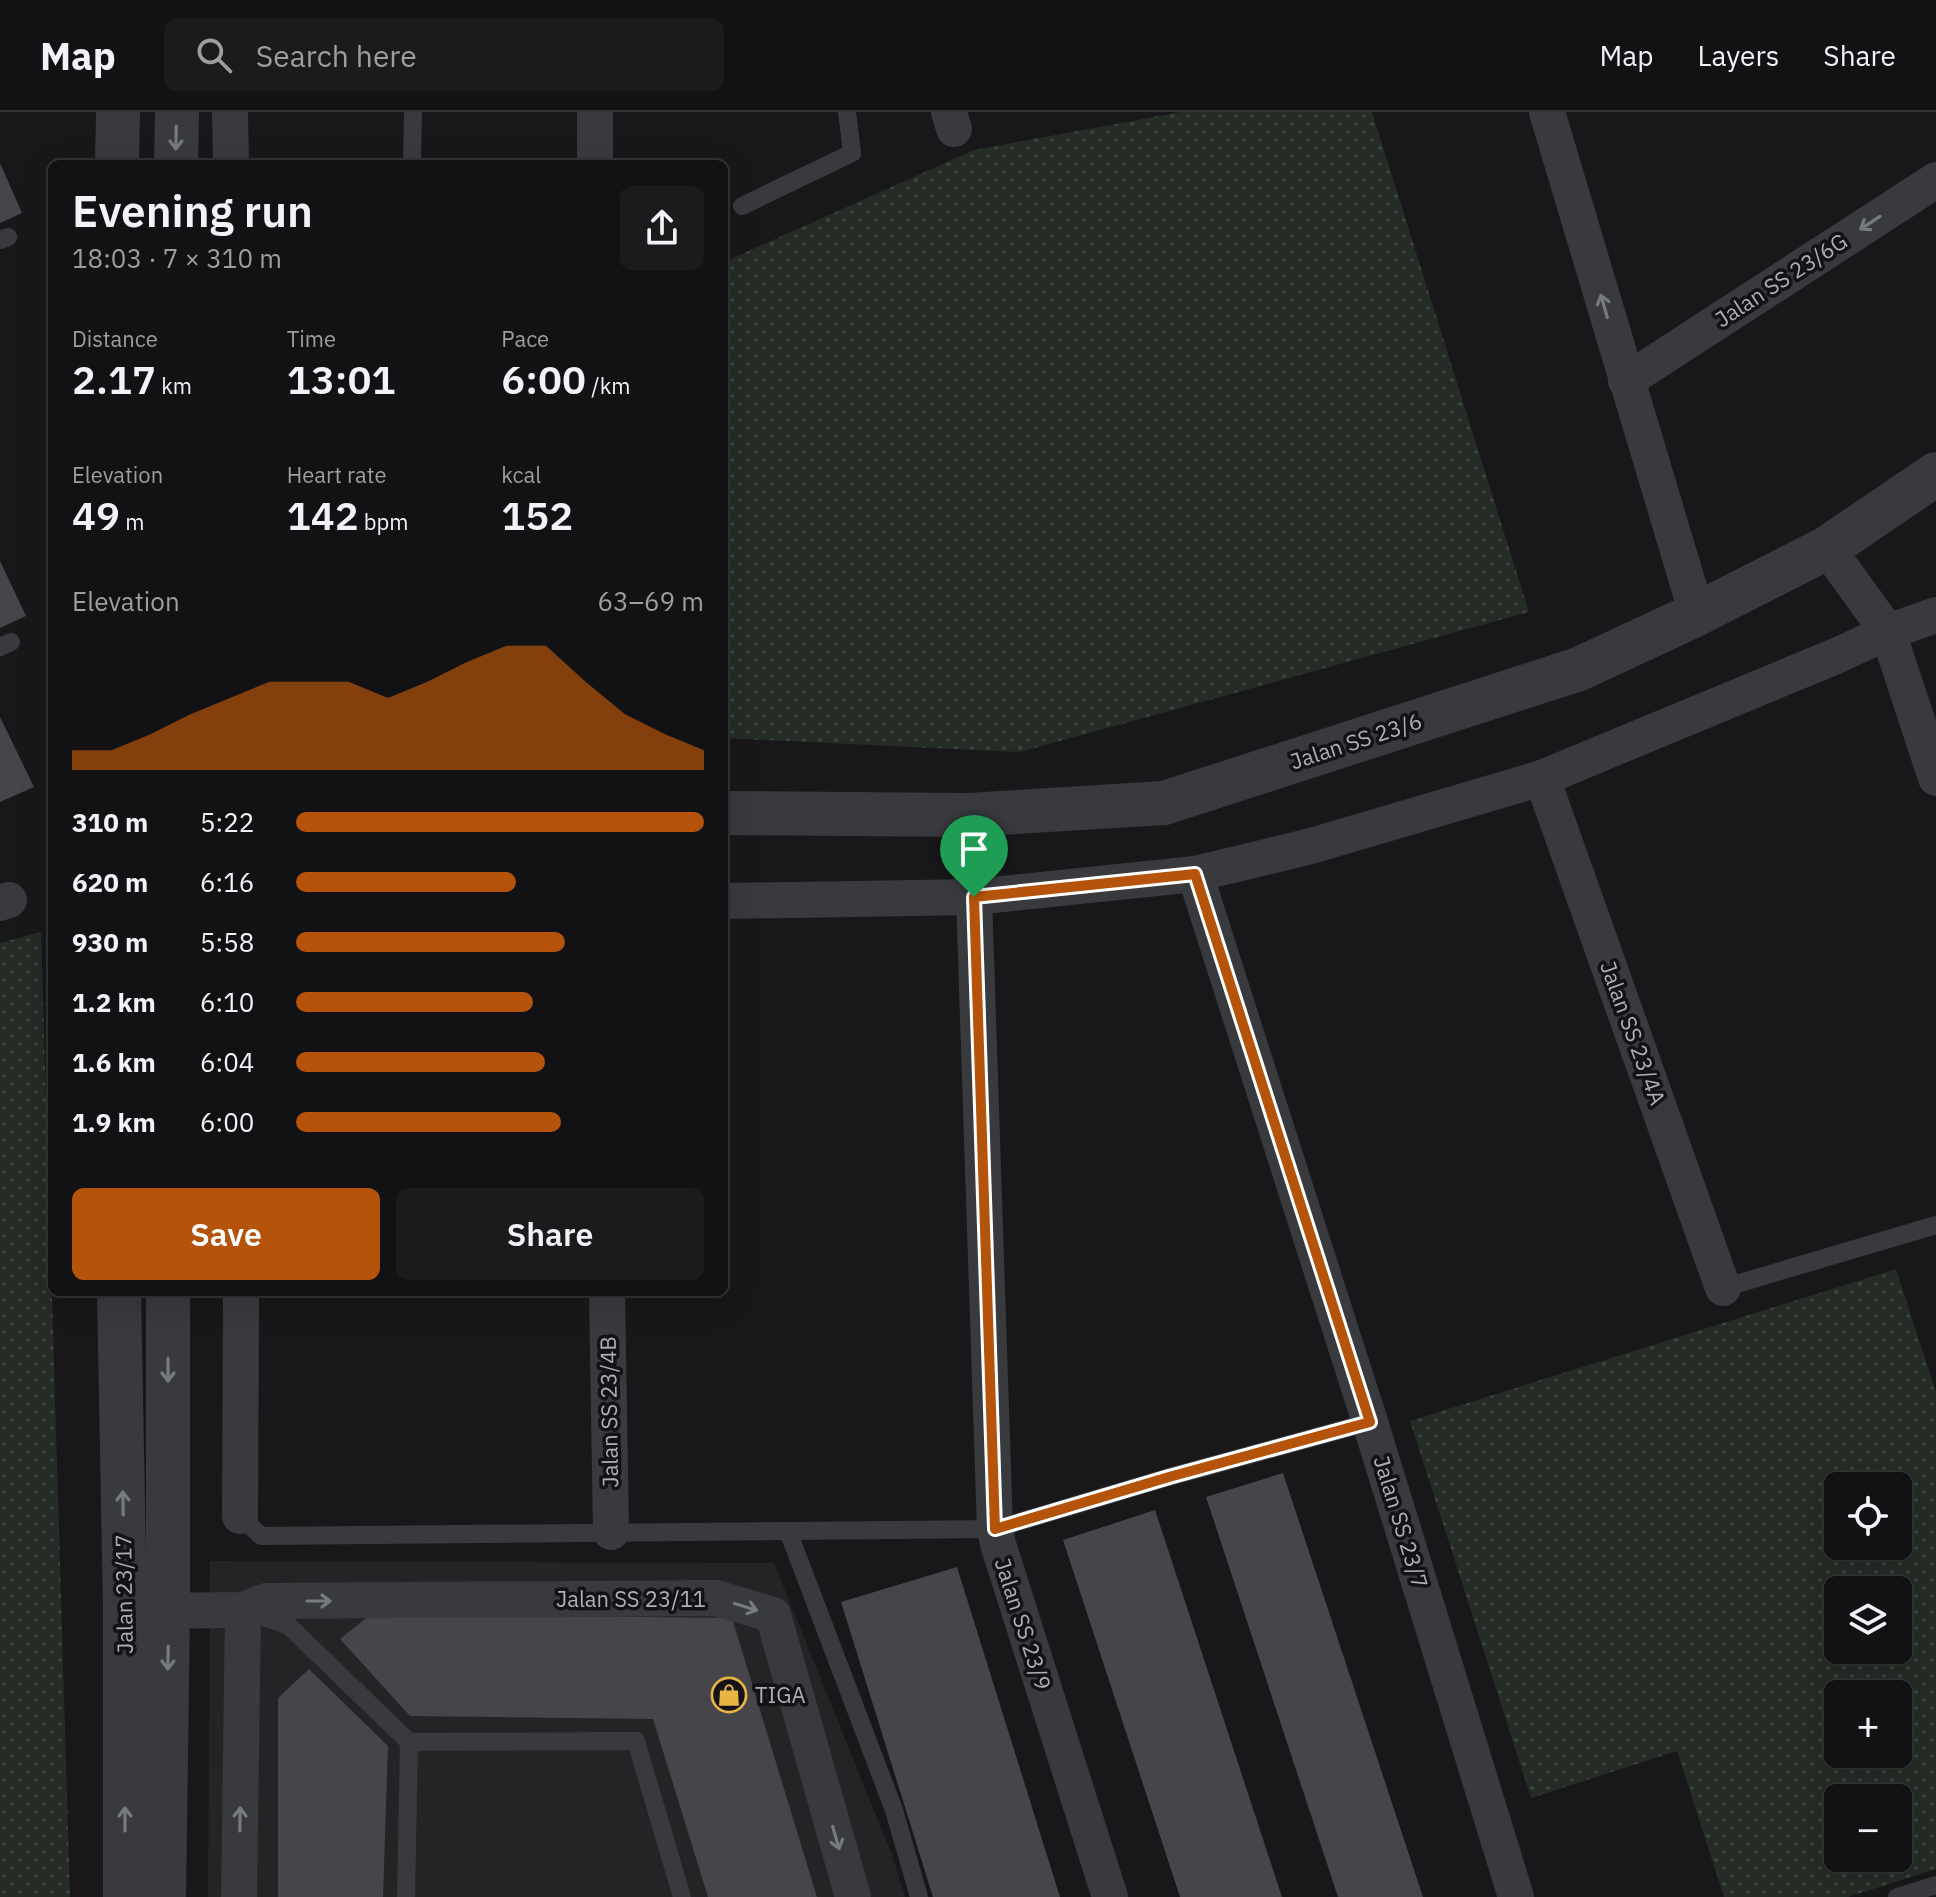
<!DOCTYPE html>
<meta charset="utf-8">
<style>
body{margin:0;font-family:"IBM Plex Sans",sans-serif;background:#1b1b1d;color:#f1f3f6;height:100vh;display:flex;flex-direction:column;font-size:30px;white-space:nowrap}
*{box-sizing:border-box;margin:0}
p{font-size:26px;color:#9c9ea0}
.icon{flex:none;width:44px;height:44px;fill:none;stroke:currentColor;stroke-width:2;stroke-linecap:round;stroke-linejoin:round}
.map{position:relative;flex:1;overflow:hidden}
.sheet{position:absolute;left:48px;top:48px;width:680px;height:1136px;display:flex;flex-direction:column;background:#121214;border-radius:12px;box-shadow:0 8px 32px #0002,0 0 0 2px #313234}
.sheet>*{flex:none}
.tools{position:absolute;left:1824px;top:1360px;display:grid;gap:16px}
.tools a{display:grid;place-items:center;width:88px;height:88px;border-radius:12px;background:#121214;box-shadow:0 8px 32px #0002,0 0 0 2px #313234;font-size:40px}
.pin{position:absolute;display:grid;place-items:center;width:68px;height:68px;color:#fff;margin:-82px -34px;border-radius:50% 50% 50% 0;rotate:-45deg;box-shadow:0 0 8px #0007}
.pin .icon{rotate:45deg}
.round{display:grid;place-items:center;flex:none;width:84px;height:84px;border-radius:12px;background:#1b1b1d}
.headline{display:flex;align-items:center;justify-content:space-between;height:136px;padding:0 24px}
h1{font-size:44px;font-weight:600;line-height:60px}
.figures{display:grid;grid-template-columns:repeat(3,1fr);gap:12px;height:136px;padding:8px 24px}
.figures div{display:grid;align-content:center}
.figures b{font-size:40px;font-weight:600}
.figures small{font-size:22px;font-weight:400}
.figures p{font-size:22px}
.chart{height:224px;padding:16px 24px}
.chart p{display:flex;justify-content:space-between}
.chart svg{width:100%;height:144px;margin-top:8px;fill:#b45309;opacity:.7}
.primary-button{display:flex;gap:16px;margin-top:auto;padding:16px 24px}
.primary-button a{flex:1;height:92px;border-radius:12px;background:#b45309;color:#fff;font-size:32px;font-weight:600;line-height:92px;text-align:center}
.primary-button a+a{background:#1b1b1d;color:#f1f3f6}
ul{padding:0 24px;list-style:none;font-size:26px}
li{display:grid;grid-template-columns:128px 96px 1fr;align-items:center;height:60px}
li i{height:20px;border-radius:10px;background:#b45309}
header{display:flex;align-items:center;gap:48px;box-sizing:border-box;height:112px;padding:0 40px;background:#121214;border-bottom:2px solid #313234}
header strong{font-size:38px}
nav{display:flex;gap:44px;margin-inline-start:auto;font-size:28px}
.search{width:560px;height:72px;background:#1b1b1d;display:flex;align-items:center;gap:20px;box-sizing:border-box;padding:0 28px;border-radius:12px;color:#9c9ea0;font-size:30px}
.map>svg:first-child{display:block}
.built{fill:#242427}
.park{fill:url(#park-dots);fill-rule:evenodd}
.building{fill:#45454a}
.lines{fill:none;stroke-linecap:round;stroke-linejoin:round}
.service{stroke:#393a3e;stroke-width:18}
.minor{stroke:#393a3e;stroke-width:36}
.tertiary{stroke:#393a3e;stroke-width:44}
.oneway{stroke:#787a82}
.route-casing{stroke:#fff;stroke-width:16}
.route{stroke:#b45309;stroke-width:10}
.labels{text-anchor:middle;stroke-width:7;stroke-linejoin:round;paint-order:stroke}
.street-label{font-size:22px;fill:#abafb9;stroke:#131315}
.poi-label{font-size:22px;fill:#abafb9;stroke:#131315;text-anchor:start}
</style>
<header>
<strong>Map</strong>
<div class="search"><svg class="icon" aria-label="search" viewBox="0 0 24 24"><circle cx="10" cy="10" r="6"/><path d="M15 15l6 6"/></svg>Search here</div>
<nav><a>Map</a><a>Layers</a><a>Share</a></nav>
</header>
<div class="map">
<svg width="1936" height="1785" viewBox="0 0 1936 1785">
<defs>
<pattern id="park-dots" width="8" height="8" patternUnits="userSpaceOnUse" patternTransform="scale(2)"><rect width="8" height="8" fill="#242c25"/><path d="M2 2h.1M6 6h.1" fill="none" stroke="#414843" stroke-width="1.8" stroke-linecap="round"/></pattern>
</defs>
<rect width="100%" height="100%" fill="#18181a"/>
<polygon class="built" points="210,1449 774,1451 892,1743 905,1785 208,1785"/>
<g class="park">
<polygon points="1181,0 1372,0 1529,500 1020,640 724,626 724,150 974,38"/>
<polygon points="41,820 70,1785 0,1785 0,831"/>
<path d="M 1896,1157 L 1936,1280 L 1936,1757 L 1848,1785 L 1724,1785 L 1677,1639 L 1531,1686 L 1410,1309 ZM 1838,1374 L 1898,1374 L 1898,1434 L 1838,1434 ZM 1898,1478 L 1898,1538 L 1838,1538 L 1838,1478 ZM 1838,1582 L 1898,1582 L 1898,1642 L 1838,1642 ZM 1838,1686 L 1898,1686 L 1898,1746 L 1838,1746 Z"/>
</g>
<g class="building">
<polygon points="0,51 22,101 0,111"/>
<polygon points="0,449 26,504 0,516"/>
<polygon points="0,605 34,675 0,690"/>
<polygon points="1283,1361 1423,1785 1338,1785 1206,1385"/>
<polygon points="1155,1398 1282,1785 1180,1785 1063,1428"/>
<polygon points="957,1455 1060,1785 933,1785 841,1490"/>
<polygon points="371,1502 732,1506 817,1785 708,1785 653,1607 410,1604 340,1527"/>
<polygon points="309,1557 388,1634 383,1785 278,1785 278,1586"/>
</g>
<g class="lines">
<g class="service">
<polyline points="412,52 413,0"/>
<polyline points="742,94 852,41 847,0"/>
<polyline points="0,128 8,125"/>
<polyline points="0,535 11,530"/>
<polyline points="1723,1176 1936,1113"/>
<polyline points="240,1404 261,1424 995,1417 1169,1365 1370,1310"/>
<polyline points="788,1419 894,1698 919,1785"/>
<polyline points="247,1499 289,1514 409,1630 636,1629 682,1785"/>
<polyline points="406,1785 409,1630"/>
<polyline points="1897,1785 1936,1773"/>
</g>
<g class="minor">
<polyline points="230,0 231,52"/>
<polyline points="595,0 595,52"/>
<polyline points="949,0 954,17"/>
<polyline points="1547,0 1697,502"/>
<polyline points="1626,269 1936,68"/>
<polyline points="1827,436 1888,520 1936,666"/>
<polyline points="1542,666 1723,1176"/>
<polyline points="968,703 974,785 995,1417 998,1432 1110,1785"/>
<polyline points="1195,762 1370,1310 1516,1785"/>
<polyline points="724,789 974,785 1195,762 1311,734 1542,666 1836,544 1888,520 1936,503"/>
<polyline points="0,791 9,788"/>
<polyline points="607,1180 611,1420"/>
<polyline points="240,1404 241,1180"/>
<polyline points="140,1499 243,1498 266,1489 716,1486 773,1503 853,1785"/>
<polyline points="239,1785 243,1498"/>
</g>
<g class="tertiary">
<polyline points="117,52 118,0"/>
<polyline points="176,52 177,0"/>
<polyline points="724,701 968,703 1164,691 1579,557 1697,502 1827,436 1936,362"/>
<polyline points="119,1180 125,1498 125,1785"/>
<polyline points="164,1785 168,1499 168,1180"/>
</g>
</g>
<defs><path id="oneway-shaft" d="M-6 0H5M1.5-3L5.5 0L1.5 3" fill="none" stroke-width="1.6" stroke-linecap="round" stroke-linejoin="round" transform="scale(2)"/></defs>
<g class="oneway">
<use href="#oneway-shaft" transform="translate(176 26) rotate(91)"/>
<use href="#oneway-shaft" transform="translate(1870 111) rotate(147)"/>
<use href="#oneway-shaft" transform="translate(1604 194) rotate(-106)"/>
<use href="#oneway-shaft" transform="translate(168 1258) rotate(90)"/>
<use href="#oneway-shaft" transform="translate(123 1391) rotate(-91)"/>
<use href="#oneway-shaft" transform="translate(319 1489)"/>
<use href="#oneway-shaft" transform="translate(746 1495) rotate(17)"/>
<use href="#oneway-shaft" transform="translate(168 1546) rotate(91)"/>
<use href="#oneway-shaft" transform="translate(125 1707) rotate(-90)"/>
<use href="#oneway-shaft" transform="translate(240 1707) rotate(-89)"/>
<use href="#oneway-shaft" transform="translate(836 1726) rotate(74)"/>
</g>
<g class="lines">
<g class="route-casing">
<polygon id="route" points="1195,762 1370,1310 1169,1365 995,1417 974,785"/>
</g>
<use href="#route" class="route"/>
</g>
<defs>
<g id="shop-ring" transform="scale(1.8)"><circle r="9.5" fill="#131315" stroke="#e8b442" stroke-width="1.5"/><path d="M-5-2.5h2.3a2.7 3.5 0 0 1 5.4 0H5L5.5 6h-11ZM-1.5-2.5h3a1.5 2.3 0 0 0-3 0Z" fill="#e8b442"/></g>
</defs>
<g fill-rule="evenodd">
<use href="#shop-ring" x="729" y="1583"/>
</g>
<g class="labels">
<g class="street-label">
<text transform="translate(1781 168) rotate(-33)" y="8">Jalan SS 23/6G</text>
<text transform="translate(1356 629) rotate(-18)" y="8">Jalan SS 23/6</text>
<text transform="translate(1633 921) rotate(70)" y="8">Jalan SS 23/4A</text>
<text transform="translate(609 1300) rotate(-91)" y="8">Jalan SS 23/4B</text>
<text transform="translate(1401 1410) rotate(73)" y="8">Jalan SS 23/7</text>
<text transform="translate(124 1482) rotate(-91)" y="8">Jalan 23/17</text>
<text x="631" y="1495">Jalan SS 23/11</text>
<text transform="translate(1023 1512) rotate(72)" y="8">Jalan SS 23/9</text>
</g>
<g class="poi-label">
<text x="755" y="1591">TIGA</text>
</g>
</g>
</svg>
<div class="tools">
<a><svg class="icon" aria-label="locate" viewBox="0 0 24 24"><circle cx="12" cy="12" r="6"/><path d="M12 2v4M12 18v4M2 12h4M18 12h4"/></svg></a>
<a><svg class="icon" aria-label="layers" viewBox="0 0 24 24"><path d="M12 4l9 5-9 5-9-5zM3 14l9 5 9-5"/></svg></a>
<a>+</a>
<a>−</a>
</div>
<div class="pin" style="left:974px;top:785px;background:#1e9e55"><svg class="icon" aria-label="arrive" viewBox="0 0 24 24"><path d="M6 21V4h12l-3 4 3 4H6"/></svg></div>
<section class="sheet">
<div class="headline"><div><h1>Evening run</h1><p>18:03 · 7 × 310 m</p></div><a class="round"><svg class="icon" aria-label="share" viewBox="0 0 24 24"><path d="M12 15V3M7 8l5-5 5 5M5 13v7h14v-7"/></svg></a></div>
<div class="figures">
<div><p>Distance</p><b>2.17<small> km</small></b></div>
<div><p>Time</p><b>13:01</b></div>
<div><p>Pace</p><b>6:00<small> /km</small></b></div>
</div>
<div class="figures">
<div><p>Elevation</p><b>49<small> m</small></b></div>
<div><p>Heart rate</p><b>142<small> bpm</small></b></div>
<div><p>kcal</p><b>152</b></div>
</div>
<div class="chart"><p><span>Elevation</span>63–69 m</p>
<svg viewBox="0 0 160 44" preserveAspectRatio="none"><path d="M0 44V38L10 38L20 33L30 27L40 22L50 17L60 17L70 17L80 22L90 17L100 11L110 6L120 6L130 17L140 27L150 33L160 38V44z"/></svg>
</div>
<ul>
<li><b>310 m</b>5:22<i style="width:100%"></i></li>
<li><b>620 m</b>6:16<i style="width:54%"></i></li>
<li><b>930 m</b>5:58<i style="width:66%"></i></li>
<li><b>1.2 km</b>6:10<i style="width:58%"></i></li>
<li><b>1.6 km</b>6:04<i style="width:61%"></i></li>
<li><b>1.9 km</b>6:00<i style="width:65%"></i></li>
</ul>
<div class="primary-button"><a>Save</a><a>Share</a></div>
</section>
</div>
